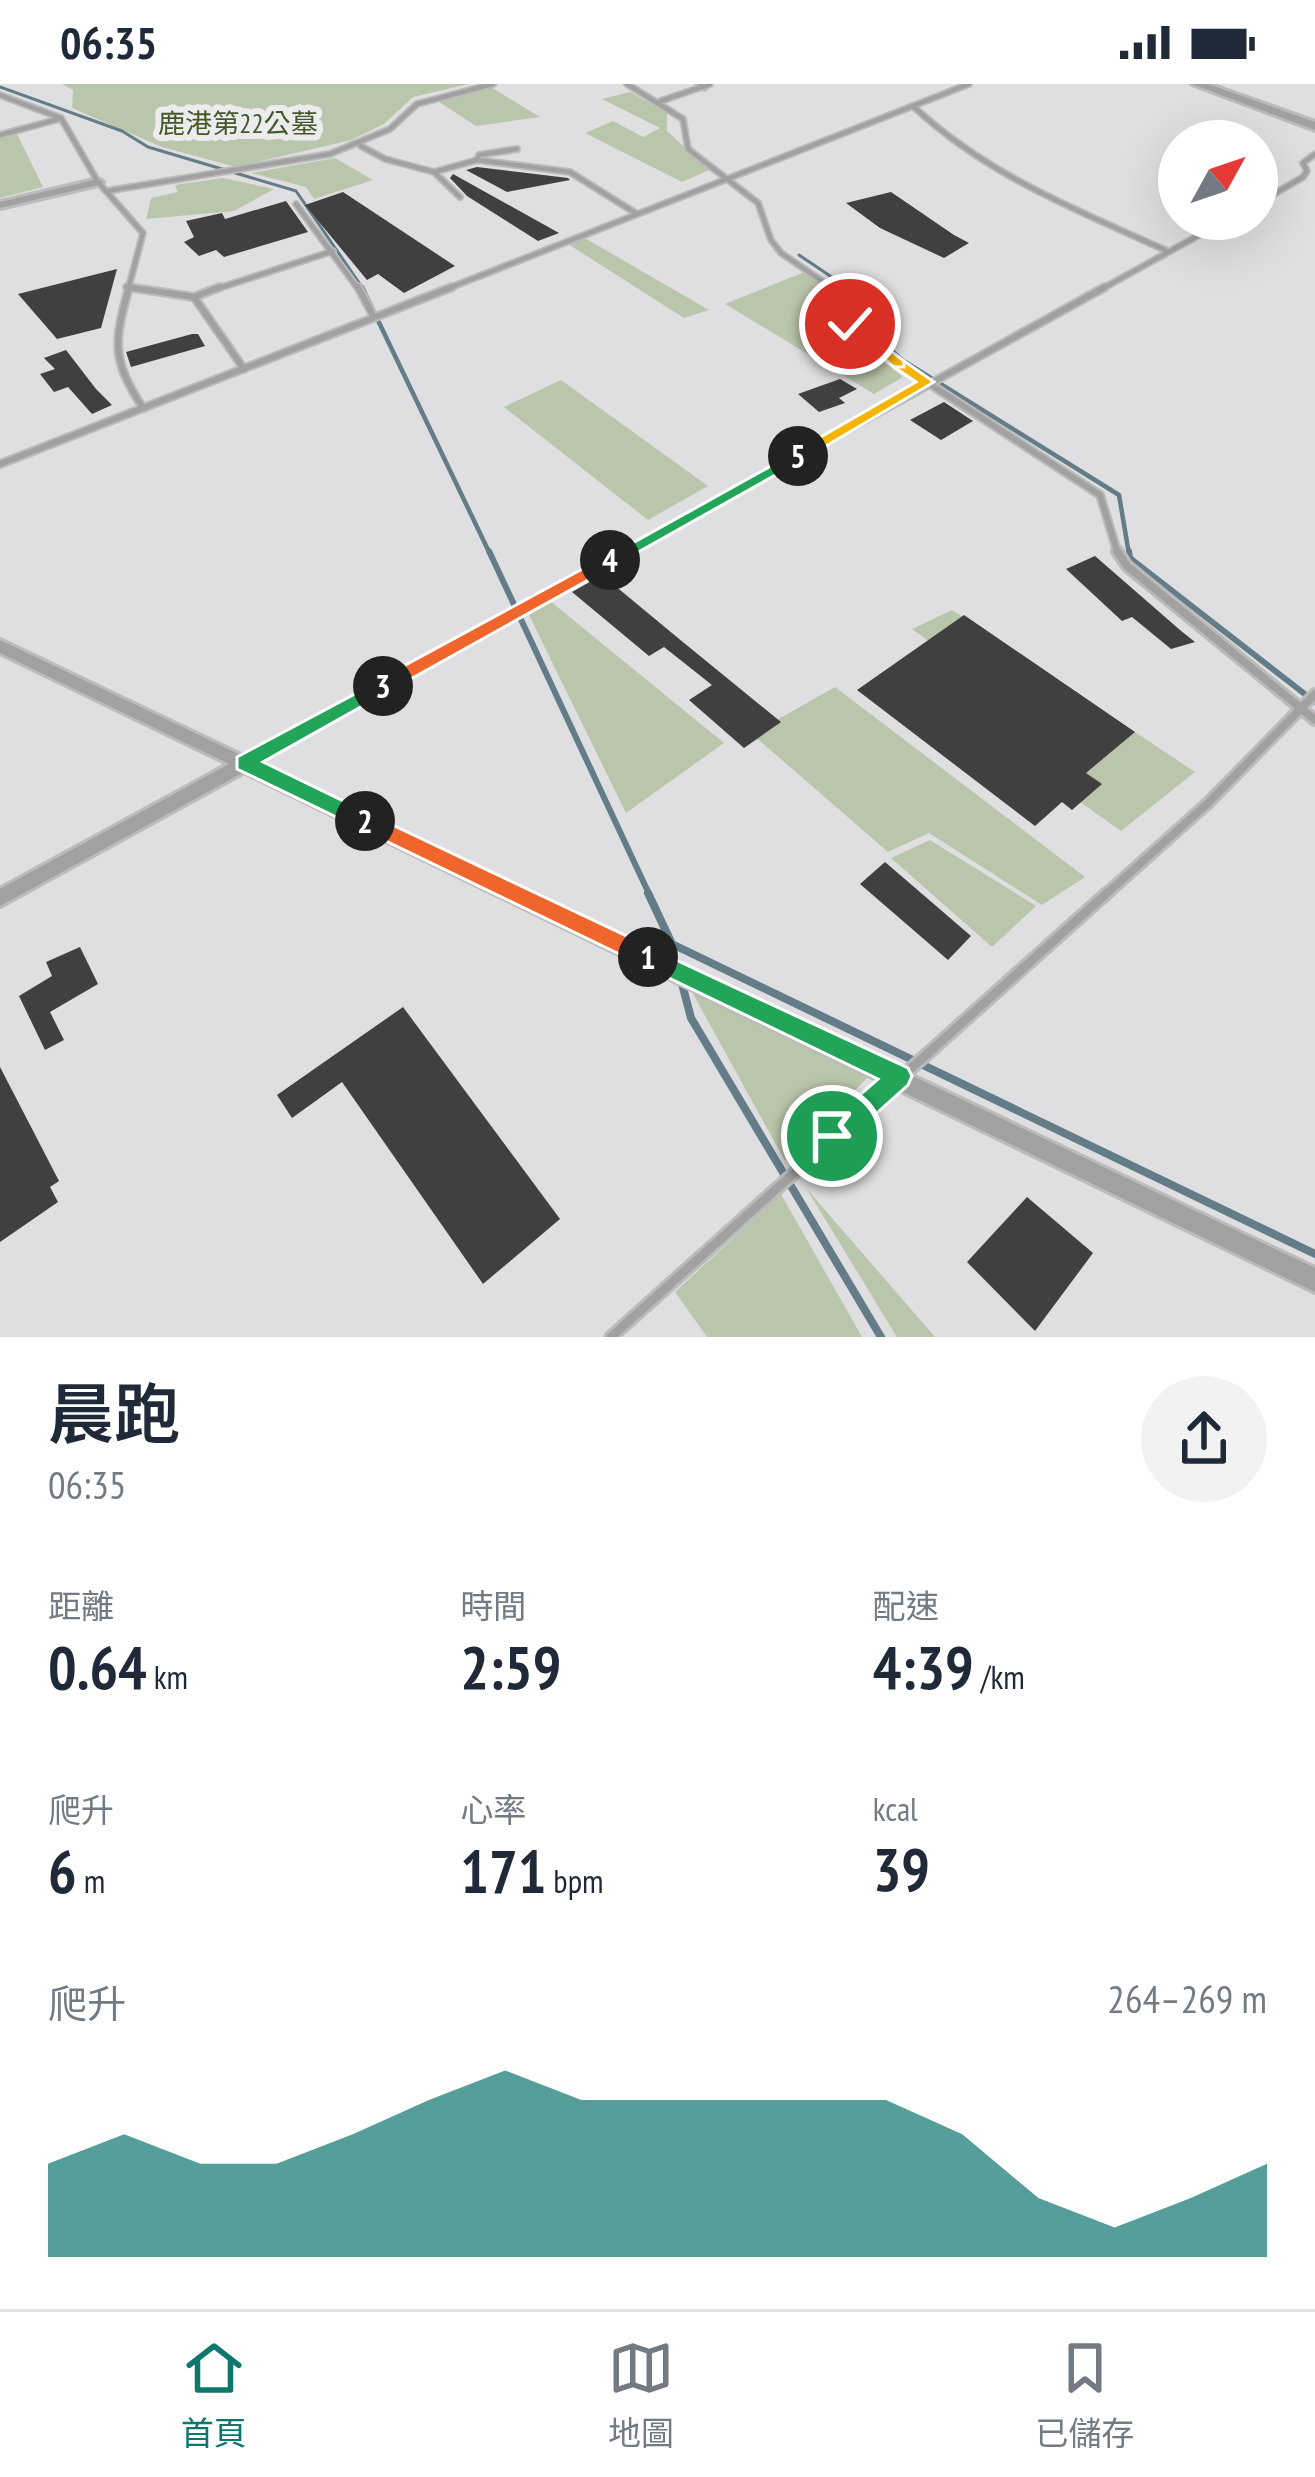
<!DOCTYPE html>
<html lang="zh-TW">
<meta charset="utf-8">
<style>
body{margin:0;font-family:"PT Sans Narrow","Noto Sans TC",sans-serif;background:#f2f2f3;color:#1f2937;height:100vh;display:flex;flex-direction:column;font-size:45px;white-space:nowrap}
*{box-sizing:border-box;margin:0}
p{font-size:39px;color:#747a83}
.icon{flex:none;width:66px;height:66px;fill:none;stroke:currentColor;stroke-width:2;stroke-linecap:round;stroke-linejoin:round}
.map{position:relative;height:1253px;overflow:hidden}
.side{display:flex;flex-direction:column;background:#fff;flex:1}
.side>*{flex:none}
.needle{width:78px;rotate:50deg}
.buttons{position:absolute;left:1158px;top:36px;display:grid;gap:24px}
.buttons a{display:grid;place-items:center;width:120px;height:120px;border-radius:50%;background:#fff;box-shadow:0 12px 48px #0002;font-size:60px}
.pin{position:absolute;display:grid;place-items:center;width:102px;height:102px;color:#fff;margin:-51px;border:6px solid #fff;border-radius:50%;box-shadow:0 3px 12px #0007}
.km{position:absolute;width:60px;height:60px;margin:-30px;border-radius:50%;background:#222;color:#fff;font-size:33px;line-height:60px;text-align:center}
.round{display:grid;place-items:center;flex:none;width:126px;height:126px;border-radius:63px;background:#f2f2f3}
.headline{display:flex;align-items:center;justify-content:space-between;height:204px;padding:0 48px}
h1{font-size:66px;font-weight:600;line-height:90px}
.metrics{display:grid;grid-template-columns:repeat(3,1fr);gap:18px;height:204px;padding:12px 48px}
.metrics div{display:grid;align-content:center}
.metrics b{font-size:60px;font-weight:600}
.metrics small{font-size:33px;font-weight:400}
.metrics p{font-size:33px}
.chart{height:336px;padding:24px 48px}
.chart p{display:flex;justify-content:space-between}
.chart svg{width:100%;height:216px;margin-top:12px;fill:#0f766e;opacity:.7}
.status{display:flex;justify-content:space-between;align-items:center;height:84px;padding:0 60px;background:#fff;direction:ltr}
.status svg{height:33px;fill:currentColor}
.tabs{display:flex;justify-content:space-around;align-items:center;height:168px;border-top:3px solid #e0e1e3;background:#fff;font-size:33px;color:#747a83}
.tabs a{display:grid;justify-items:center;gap:6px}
.tabs .on{color:#0f766e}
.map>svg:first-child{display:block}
.green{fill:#bac6ab}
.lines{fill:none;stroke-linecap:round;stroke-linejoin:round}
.stream-far3{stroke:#637c87;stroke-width:3}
.stream-far2{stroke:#637c87;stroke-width:4.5}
.stream-far1{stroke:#637c87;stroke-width:6}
.stream{stroke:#637c87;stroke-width:8}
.building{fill:#414040}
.service-far3-casing{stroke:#bbbbbc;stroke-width:8}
.service-far2-casing{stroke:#bbbbbc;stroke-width:10}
.service-far1-casing{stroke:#bbbbbc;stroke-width:14}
.service-casing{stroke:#bbbbbc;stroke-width:15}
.minor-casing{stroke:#bbbbbc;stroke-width:6}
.tertiary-casing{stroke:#bbbbbc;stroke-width:6}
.service-far3{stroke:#a2a1a1;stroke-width:4.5}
.service-far2{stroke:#a2a1a1;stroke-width:6}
.service-far1{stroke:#a2a1a1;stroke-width:8}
.service{stroke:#a2a1a1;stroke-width:9}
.minor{fill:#a2a1a1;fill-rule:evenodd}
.tertiary{fill:#a2a1a1;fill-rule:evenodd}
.split-1{fill:#22a559;stroke:#fff;stroke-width:3}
.split-2{fill:#f0652b;stroke:#fff;stroke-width:3}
.split-3{fill:#22a559;stroke:#fff;stroke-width:3}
.split-4{fill:#f0652b;stroke:#fff;stroke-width:3}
.split-5{fill:#22a559;stroke:#fff;stroke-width:3}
.split-6{fill:#f5b400;stroke:#fff;stroke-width:3}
.split-7{fill:#f5b400;stroke:#fff;stroke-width:3}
.labels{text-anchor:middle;stroke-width:12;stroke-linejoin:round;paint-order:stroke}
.far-park-label{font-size:27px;fill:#455828;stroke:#ececee}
</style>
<div class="status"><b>06:35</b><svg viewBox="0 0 49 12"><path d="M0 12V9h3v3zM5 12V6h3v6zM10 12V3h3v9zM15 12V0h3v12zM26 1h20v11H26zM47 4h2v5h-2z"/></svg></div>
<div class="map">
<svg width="1315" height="1253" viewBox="0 0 1315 1253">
<rect width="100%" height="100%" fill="#dfdfe1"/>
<g class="green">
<polygon points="62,0 469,0 413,13 384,40 351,56 236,83 162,63 72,24 73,6"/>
<polygon points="491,3 540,33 476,42 436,16"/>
<polygon points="630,8 667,29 667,47 709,86 682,98 585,49 613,37 643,53 660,44 602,15"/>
<polygon points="17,50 43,103 0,114 0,54"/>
<polygon points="335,74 373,96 314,115 306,103 251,89"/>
<polygon points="223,94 274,105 234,127 146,135 151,114 178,108 175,101"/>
<polygon points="583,153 709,226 684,234 568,160"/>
<polygon points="807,187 826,204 840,243 903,293 874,310 725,220"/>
<polygon points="561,296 708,402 648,436 504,323"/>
<polygon points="550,517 724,659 626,729 528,529"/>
<polygon points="952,526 1195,688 1121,747 1046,694 1081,666 912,545"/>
<polygon points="835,603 1085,793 1042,821 929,749 888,768 752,650"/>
<polygon points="930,756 1036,822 992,863 891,774"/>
<polygon points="692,908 873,988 785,1077"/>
<polygon points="806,1104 935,1253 897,1253"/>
<polygon points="781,1110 862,1253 707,1253 675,1208"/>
</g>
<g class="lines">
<g class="stream-far3">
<polyline points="0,3 122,47 148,63 296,107 364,206"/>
<polyline points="799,171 851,206"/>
</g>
<g class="stream-far2">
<polyline points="362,203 490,470"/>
<polyline points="846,203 854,208 865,243 902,276 1119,411 1129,470"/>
</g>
<g class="stream-far1">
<polyline points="489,467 650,812"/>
<polyline points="1129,467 1130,474 1315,618"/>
</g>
<g class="stream">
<polyline points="648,809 672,860 1315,1170"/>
<polyline points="681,896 691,934 881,1253"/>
</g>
</g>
<g class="building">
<polygon points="477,83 568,94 570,96 507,108 466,86"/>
<polygon points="453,90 559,149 538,157 467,112 450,94"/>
<polygon points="343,108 455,182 404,209 378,190 367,196 305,121"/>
<polygon points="891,108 954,151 969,159 944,174 880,144 846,119"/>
<polygon points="286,117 308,148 224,173 216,166 199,172 184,158 194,153 186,137 222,129 225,135"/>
<polygon points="117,185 101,244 57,255 18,210"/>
<polygon points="192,250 198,250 205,262 131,283 126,268"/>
<polygon points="66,266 96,305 112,321 92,330 68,303 54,308 40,290 55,285 44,274"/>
<polygon points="840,295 857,305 839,314 845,319 819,328 798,310"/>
<polygon points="944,318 973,337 941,356 910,336"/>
<polygon points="1095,472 1180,546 1195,558 1171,565 1132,533 1122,537 1066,485"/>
<polygon points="602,491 678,554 781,638 744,664 689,616 712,601 664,563 649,572 572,508"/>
<polygon points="964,531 1135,648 1086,689 1102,700 1072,726 1062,718 1035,742 857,606"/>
<polygon points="885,778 971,852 948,876 860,800"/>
<polygon points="80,863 98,900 50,928 64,956 45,966 19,912 52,892 46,878"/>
<polygon points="403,923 560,1135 483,1200 342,998 292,1034 277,1011"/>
<polygon points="0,983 59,1097 50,1103 58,1118 0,1158"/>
<polygon points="1027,1113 1093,1169 1035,1247 967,1178"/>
</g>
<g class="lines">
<g class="service-far3-casing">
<g id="service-far3">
<polyline points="627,0 683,35 688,65 758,119 771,156 781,169 835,206"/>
<polyline points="0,11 61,34 98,98 143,149 128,206"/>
<polyline points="661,17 710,0"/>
<path d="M 913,22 C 985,90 1076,126 1165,166"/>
<polyline points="0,51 59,35"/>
<polyline points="361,62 385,75 434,88 477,76 570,88 637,130"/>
<polyline points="477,76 479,71 517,65"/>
<polyline points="435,89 460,113"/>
<polyline points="107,107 330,70 390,45 417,20 493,0"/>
<polyline points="296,120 359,206"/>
<polyline points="1257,120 1303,93 1307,87 1303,79 1315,70"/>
<polyline points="127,203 146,206"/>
<polyline points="213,206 333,167"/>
<polyline points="444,206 969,0"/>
<polyline points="1100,206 1228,135"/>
</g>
</g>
<g class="service-far2-casing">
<g id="service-far2">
<polyline points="127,203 194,213 220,203"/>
<path d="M 129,203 C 114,258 111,275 143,324"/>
<polyline points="358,203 374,233"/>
<polyline points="831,203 843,211 850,240 873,263 1100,411 1118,470"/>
<polyline points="194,213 244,285"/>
<polyline points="0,380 452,203"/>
<polyline points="622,470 1105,203"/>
</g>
</g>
<g class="service-far1-casing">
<g id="service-far1">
<polyline points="1117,467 1127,482 1315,636"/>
<polyline points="245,679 628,467"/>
<polyline points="1104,812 1208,719 1315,610"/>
</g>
</g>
<g class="service-casing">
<polyline id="service" points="611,1253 1107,809"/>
</g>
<g class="minor-casing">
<g id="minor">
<polygon points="697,0 707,0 708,2 704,5"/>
<polygon points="98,95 103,98 102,100 0,124 0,118"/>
<polygon points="0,556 1315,1184 1315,1208 244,688 0,822 0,805 229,680 0,569"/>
</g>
</g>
<g class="tertiary-casing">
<polygon id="tertiary" points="1192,0 1208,0 1315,38 1315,46"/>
</g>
<use href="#service-far3" class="service-far3"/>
<use href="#service-far2" class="service-far2"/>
<use href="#service-far1" class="service-far1"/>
<use href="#service" class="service"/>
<use href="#minor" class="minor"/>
<use href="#tertiary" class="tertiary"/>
</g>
<polygon class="split-1" points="648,863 908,984 912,992 908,1001 841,1061 832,1065 823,1061 819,1052 823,1043 878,995 640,880 640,866"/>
<polygon class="split-2" points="365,728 656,866 656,880 640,880 357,743 354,737"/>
<polygon class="split-3" points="383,595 389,597 389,607 263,678 372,731 372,743 357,743 237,685 237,673"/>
<polygon class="split-4" points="610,470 617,472 617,480 389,607 376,607 376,597"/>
<polygon class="split-5" points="798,367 804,369 804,375 617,480 602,476"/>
<polygon class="split-6" points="894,277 904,277 934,298 804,375 793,375 793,369 916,298 894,283"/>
<polygon class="split-7" points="850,236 904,277 904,283 894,283 846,243"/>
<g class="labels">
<g class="far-park-label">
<text x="238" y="49">鹿港第22公墓</text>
</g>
</g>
</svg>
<div class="buttons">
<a><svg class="needle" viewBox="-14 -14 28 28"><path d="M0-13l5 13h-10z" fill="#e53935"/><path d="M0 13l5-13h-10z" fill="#747a83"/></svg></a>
</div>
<div class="pin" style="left:832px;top:1052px;background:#1e9e55"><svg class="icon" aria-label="arrive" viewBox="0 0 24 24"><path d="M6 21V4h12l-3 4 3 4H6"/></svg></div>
<div class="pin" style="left:850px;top:240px;background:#d93025"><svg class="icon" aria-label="check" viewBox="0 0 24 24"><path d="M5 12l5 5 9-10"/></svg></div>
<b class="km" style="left:648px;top:873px">1</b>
<b class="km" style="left:365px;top:737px">2</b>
<b class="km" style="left:383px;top:602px">3</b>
<b class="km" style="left:610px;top:476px">4</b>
<b class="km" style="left:798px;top:372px">5</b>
</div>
<section class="side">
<div class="headline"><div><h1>晨跑</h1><p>06:35</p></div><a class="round"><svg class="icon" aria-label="share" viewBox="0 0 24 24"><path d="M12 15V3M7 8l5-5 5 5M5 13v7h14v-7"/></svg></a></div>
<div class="metrics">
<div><p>距離</p><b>0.64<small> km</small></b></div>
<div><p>時間</p><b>2:59</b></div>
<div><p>配速</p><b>4:39<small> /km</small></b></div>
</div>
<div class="metrics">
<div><p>爬升</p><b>6<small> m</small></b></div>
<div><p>心率</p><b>171<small> bpm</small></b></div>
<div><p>kcal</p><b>39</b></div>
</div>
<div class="chart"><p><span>爬升</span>264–269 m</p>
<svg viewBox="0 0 160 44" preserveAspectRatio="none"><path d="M0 44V25L10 19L20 25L30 25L40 19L50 12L60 6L70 12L80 12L90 12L100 12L110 12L120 19L130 32L140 38L150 32L160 25V44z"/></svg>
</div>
</section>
<nav class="tabs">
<a class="on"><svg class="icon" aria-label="home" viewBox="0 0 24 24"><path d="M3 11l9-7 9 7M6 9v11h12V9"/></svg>首頁</a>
<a><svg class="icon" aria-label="map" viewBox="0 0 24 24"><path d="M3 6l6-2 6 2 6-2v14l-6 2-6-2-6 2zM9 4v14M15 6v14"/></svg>地圖</a>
<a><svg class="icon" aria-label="saved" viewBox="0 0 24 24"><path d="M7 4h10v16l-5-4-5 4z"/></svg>已儲存</a>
</nav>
